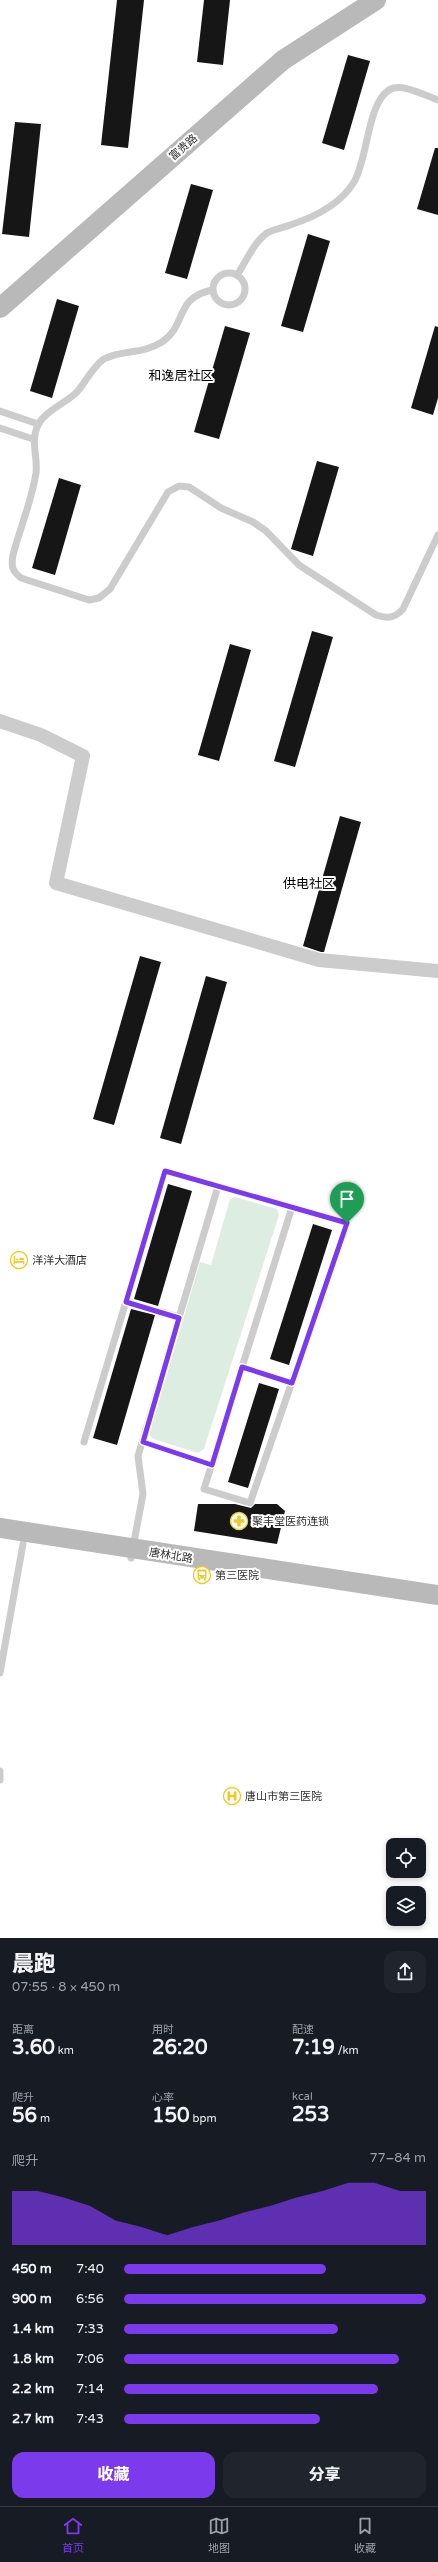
<!DOCTYPE html>
<html lang="zh">
<meta charset="utf-8">
<style>
body{margin:0;font-family:"Varela Round","Noto Sans SC",sans-serif;background:#20242c;color:#f1f3f6;height:100vh;display:flex;flex-direction:column;font-size:15px;white-space:nowrap}
*{box-sizing:border-box;margin:0}
p{font-size:13px;color:#9ea1a6}
.icon{flex:none;width:22px;height:22px;fill:none;stroke:currentColor;stroke-width:2;stroke-linecap:round;stroke-linejoin:round}
.map{position:relative;height:1938px;overflow:hidden}
.sheet{display:flex;flex-direction:column;background:#171b24;flex:1}
.sheet>*{flex:none}
.controls{position:absolute;left:386px;top:1838px;display:grid;gap:8px}
.controls a{display:grid;place-items:center;width:40px;height:40px;border-radius:8px;background:#171b24;box-shadow:0 2px 6px #0003;font-size:20px}
.pin{position:absolute;display:grid;place-items:center;width:34px;height:34px;color:#fff;margin:-41px -17px;border-radius:50% 50% 50% 0;rotate:-45deg;box-shadow:0 0 4px #0007}
.pin .icon{rotate:45deg}
.round{display:grid;place-items:center;flex:none;width:42px;height:42px;border-radius:12px;background:#20242c}
.headline{display:flex;align-items:center;justify-content:space-between;height:68px;padding:0 12px}
h1{font-size:22px;font-weight:800;line-height:30px}
.stats{display:grid;grid-template-columns:repeat(3,1fr);gap:6px;height:68px;padding:4px 12px}
.stats div{display:grid;align-content:center}
.stats b{font-size:20px;font-weight:800}
.stats small{font-size:11px;font-weight:400}
.stats p{font-size:11px}
.chart{height:112px;padding:8px 12px}
.chart p{display:flex;justify-content:space-between}
.chart svg{width:100%;height:72px;margin-top:4px;fill:#7c3aed;opacity:.7}
.action{display:flex;gap:8px;margin-top:auto;padding:8px 12px}
.action a{flex:1;height:46px;border-radius:12px;background:#7c3aed;color:#fff;font-size:16px;font-weight:800;line-height:46px;text-align:center}
.action a+a{background:#20242c;color:#f1f3f6}
ul{padding:0 12px;list-style:none;font-size:13px}
li{display:grid;grid-template-columns:64px 48px 1fr;align-items:center;height:30px}
li i{height:10px;border-radius:5px;background:#7c3aed}
.tab-bar{display:flex;justify-content:space-around;align-items:center;height:56px;border-top:1px solid #363941;background:#171b24;font-size:11px;color:#9ea1a6}
.tab-bar a{display:grid;justify-items:center;gap:2px}
.tab-bar .on{color:#7c3aed}
.map>svg:first-child{display:block}
.green{fill:#ddede2}
.building{fill:#161616}
.lines{fill:none;stroke-linecap:round;stroke-linejoin:round}
.lane{stroke:#ccc;stroke-width:7}
.street{stroke:#ccc;stroke-width:14}
.secondary{stroke:#b9b9b9;stroke-width:20}
.route-casing{stroke:#fff;stroke-width:8}
.route{stroke:#7c3aed;stroke-width:5}
.labels{text-anchor:middle;stroke-width:4;stroke-linejoin:round;paint-order:stroke}
.street-label{font-size:11px;fill:#2f2f2f;stroke:#fff}
.poi-label{font-size:11px;fill:#2f2f2f;stroke:#fff;text-anchor:start}
.quarter-label{font-size:13px;fill:#000;stroke:#fff}
</style>
<div class="map">
<svg width="438" height="1938" viewBox="0 0 438 1938">
<rect width="100%" height="100%" fill="#fff"/>
<polygon class="green" points="235,1197 277,1209 279,1215 204,1449 198,1453 154,1439 149,1435 200,1262 211,1265 230,1199"/>
<g class="building">
<polygon points="117,0 144,0 128,148 101,145"/>
<polygon points="204,0 230,0 223,65 197,62"/>
<polygon points="348,55 370,61 344,150 322,143"/>
<polygon points="15,122 41,124 29,237 2,234"/>
<polygon points="435,148 438,148 438,215 417,209"/>
<polygon points="191,184 213,190 187,279 165,273"/>
<polygon points="308,234 330,241 303,332 281,326"/>
<polygon points="57,299 79,306 52,398 30,391"/>
<polygon points="225,326 250,333 219,439 194,432"/>
<polygon points="435,326 438,327 438,398 433,415 411,408"/>
<polygon points="317,461 339,467 313,556 291,549"/>
<polygon points="59,478 81,485 55,575 32,568"/>
<polygon points="312,631 333,637 295,767 274,761"/>
<polygon points="230,644 251,650 219,761 198,755"/>
<polygon points="340,816 361,822 324,952 321,952 303,946"/>
<polygon points="140,956 161,962 114,1125 93,1119"/>
<polygon points="206,976 227,982 181,1144 160,1138"/>
<polygon points="168,1184 192,1191 158,1306 134,1299"/>
<polygon points="313,1224 332,1230 289,1365 270,1359"/>
<polygon points="131,1309 155,1315 117,1445 93,1438"/>
<polygon points="259,1383 279,1389 248,1488 228,1482"/>
<polygon points="198,1504 235,1504 251,1508 255,1504 277,1504 285,1511 277,1544 194,1531"/>
</g>
<g class="lines">
<g class="lane">
<circle cx="229" cy="289" r="16"/>
<path d="M 237,275 C 246,262 254,242 267,233 C 273,229 283,228 290,225 C 315,217 340,205 354,182 C 368,159 367,104 389,90 C 401,82 426,96 438,100"/>
<path d="M 212,290 C 174,298 188,324 162,342 C 141,355 123,349 104,359 C 94,365 85,383 77,392 C 66,403 45,411 38,425 C 30,441 38,456 36,473 C 32,500 20,528 13,555 C 11,566 12,571 21,578 L 89,600 L 99,598 L 110,589 L 168,492 L 179,486 L 189,487 L 221,508 L 253,522 L 266,531 L 299,565 L 376,615 C 388,619 395,618 403,609 L 438,535"/>
<polyline points="0,411 38,424"/>
<polyline points="0,428 33,439"/>
<polyline points="126,1302 179,1317"/>
<polyline points="242,1367 292,1383"/>
<polyline points="84,1442 165,1171 347,1223 250,1503 204,1489 292,1207"/>
<polyline points="143,1442 212,1465"/>
<polyline points="131,1558 143,1494 138,1456 218,1186"/>
<polyline points="0,1673 23,1544"/>
<polyline points="0,1771 0,1780"/>
</g>
<polyline class="street" points="0,721 41,735 83,756 56,883 319,960 438,971"/>
<g class="secondary">
<polyline points="0,308 283,60 376,0"/>
<polyline points="0,1528 438,1595"/>
</g>
</g>
<g class="lines">
<g class="route-casing">
<polygon id="route" points="165,1171 347,1223 292,1383 242,1367 212,1465 143,1442 179,1318 126,1302"/>
</g>
<use href="#route" class="route"/>
</g>
<defs>
<g id="hotel-ring" transform="scale(0.9)"><circle r="9.5" fill="#fff" stroke="#ecca2b" stroke-width="1.5"/><path d="M-6-4.5h1.5V1H6V5H4.5V3h-9V5H-6ZM-4 0a1.8 1.8 0 1 1 3.6 0ZM.5 0V-2.5h3Q6-2.5 6 0Z" fill="#ecca2b"/></g>
<g id="pharmacy-ring" transform="scale(0.9)"><circle r="9.5" fill="#fff" stroke="#ecca2b" stroke-width="1.5"/><path d="M-2-6h4v4h4v4h-4v4h-4v-4h-4v-4h4Z" fill="#ecca2b"/></g>
<g id="bus-ring" transform="scale(0.9)"><circle r="9.5" fill="#fff" stroke="#ecca2b" stroke-width="1.5"/><path d="M-5-6H5V4H4V6H2V4H-2V6H-4V4H-5ZM-3.5-4V0h7V-4ZM-3.5 1.2v1.5H-2V1.2ZM2 1.2v1.5H3.5V1.2Z" fill="#ecca2b"/></g>
<g id="hospital-ring" transform="scale(0.9)"><circle r="9.5" fill="#fff" stroke="#ecca2b" stroke-width="1.5"/><path d="M-5-5h3v3.5h4V-5h3V5h-3V1.5h-4V5h-3Z" fill="#ecca2b"/></g>
</defs>
<g fill-rule="evenodd">
<use href="#hotel-ring" x="19" y="1260"/>
<use href="#pharmacy-ring" x="239" y="1521"/>
<use href="#bus-ring" x="202" y="1575"/>
<use href="#hospital-ring" x="232" y="1796"/>
</g>
<g class="labels">
<g class="street-label">
<text transform="translate(183 147) rotate(-41)" y="4">富贵路</text>
<text transform="translate(171 1555) rotate(9)" y="4">唐林北路</text>
</g>
<g class="poi-label">
<text x="32" y="1264">洋洋大酒店</text>
<text x="252" y="1525">聚丰堂医药连锁</text>
<text x="215" y="1579">第三医院</text>
<text x="245" y="1800">唐山市第三医院</text>
</g>
<g class="quarter-label">
<text x="181" y="380">和逸居社区</text>
<text x="309" y="888">供电社区</text>
</g>
</g>
</svg>
<div class="controls">
<a><svg class="icon" aria-label="locate" viewBox="0 0 24 24"><circle cx="12" cy="12" r="6"/><path d="M12 2v4M12 18v4M2 12h4M18 12h4"/></svg></a>
<a><svg class="icon" aria-label="layers" viewBox="0 0 24 24"><path d="M12 4l9 5-9 5-9-5zM3 14l9 5 9-5"/></svg></a>
</div>
<div class="pin" style="left:347px;top:1223px;background:#1e9e55"><svg class="icon" aria-label="arrive" viewBox="0 0 24 24"><path d="M6 21V4h12l-3 4 3 4H6"/></svg></div>
</div>
<section class="sheet">
<div class="headline"><div><h1>晨跑</h1><p>07:55 · 8 × 450 m</p></div><a class="round"><svg class="icon" aria-label="share" viewBox="0 0 24 24"><path d="M12 15V3M7 8l5-5 5 5M5 13v7h14v-7"/></svg></a></div>
<div class="stats">
<div><p>距离</p><b>3.60<small> km</small></b></div>
<div><p>用时</p><b>26:20</b></div>
<div><p>配速</p><b>7:19<small> /km</small></b></div>
</div>
<div class="stats">
<div><p>爬升</p><b>56<small> m</small></b></div>
<div><p>心率</p><b>150<small> bpm</small></b></div>
<div><p>kcal</p><b>253</b></div>
</div>
<div class="chart"><p><span>爬升</span>77–84 m</p>
<svg viewBox="0 0 160 44" preserveAspectRatio="none"><path d="M0 44V11L10 11L20 15L30 20L40 29L50 33L60 38L70 33L80 29L90 24L100 20L110 15L120 11L130 6L140 6L150 11L160 11V44z"/></svg>
</div>
<ul>
<li><b>450 m</b>7:40<i style="width:67%"></i></li>
<li><b>900 m</b>6:56<i style="width:100%"></i></li>
<li><b>1.4 km</b>7:33<i style="width:71%"></i></li>
<li><b>1.8 km</b>7:06<i style="width:91%"></i></li>
<li><b>2.2 km</b>7:14<i style="width:84%"></i></li>
<li><b>2.7 km</b>7:43<i style="width:65%"></i></li>
</ul>
<div class="action"><a>收藏</a><a>分享</a></div>
</section>
<nav class="tab-bar">
<a class="on"><svg class="icon" aria-label="home" viewBox="0 0 24 24"><path d="M3 11l9-7 9 7M6 9v11h12V9"/></svg>首页</a>
<a><svg class="icon" aria-label="map" viewBox="0 0 24 24"><path d="M3 6l6-2 6 2 6-2v14l-6 2-6-2-6 2zM9 4v14M15 6v14"/></svg>地图</a>
<a><svg class="icon" aria-label="saved" viewBox="0 0 24 24"><path d="M7 4h10v16l-5-4-5 4z"/></svg>收藏</a>
</nav>
